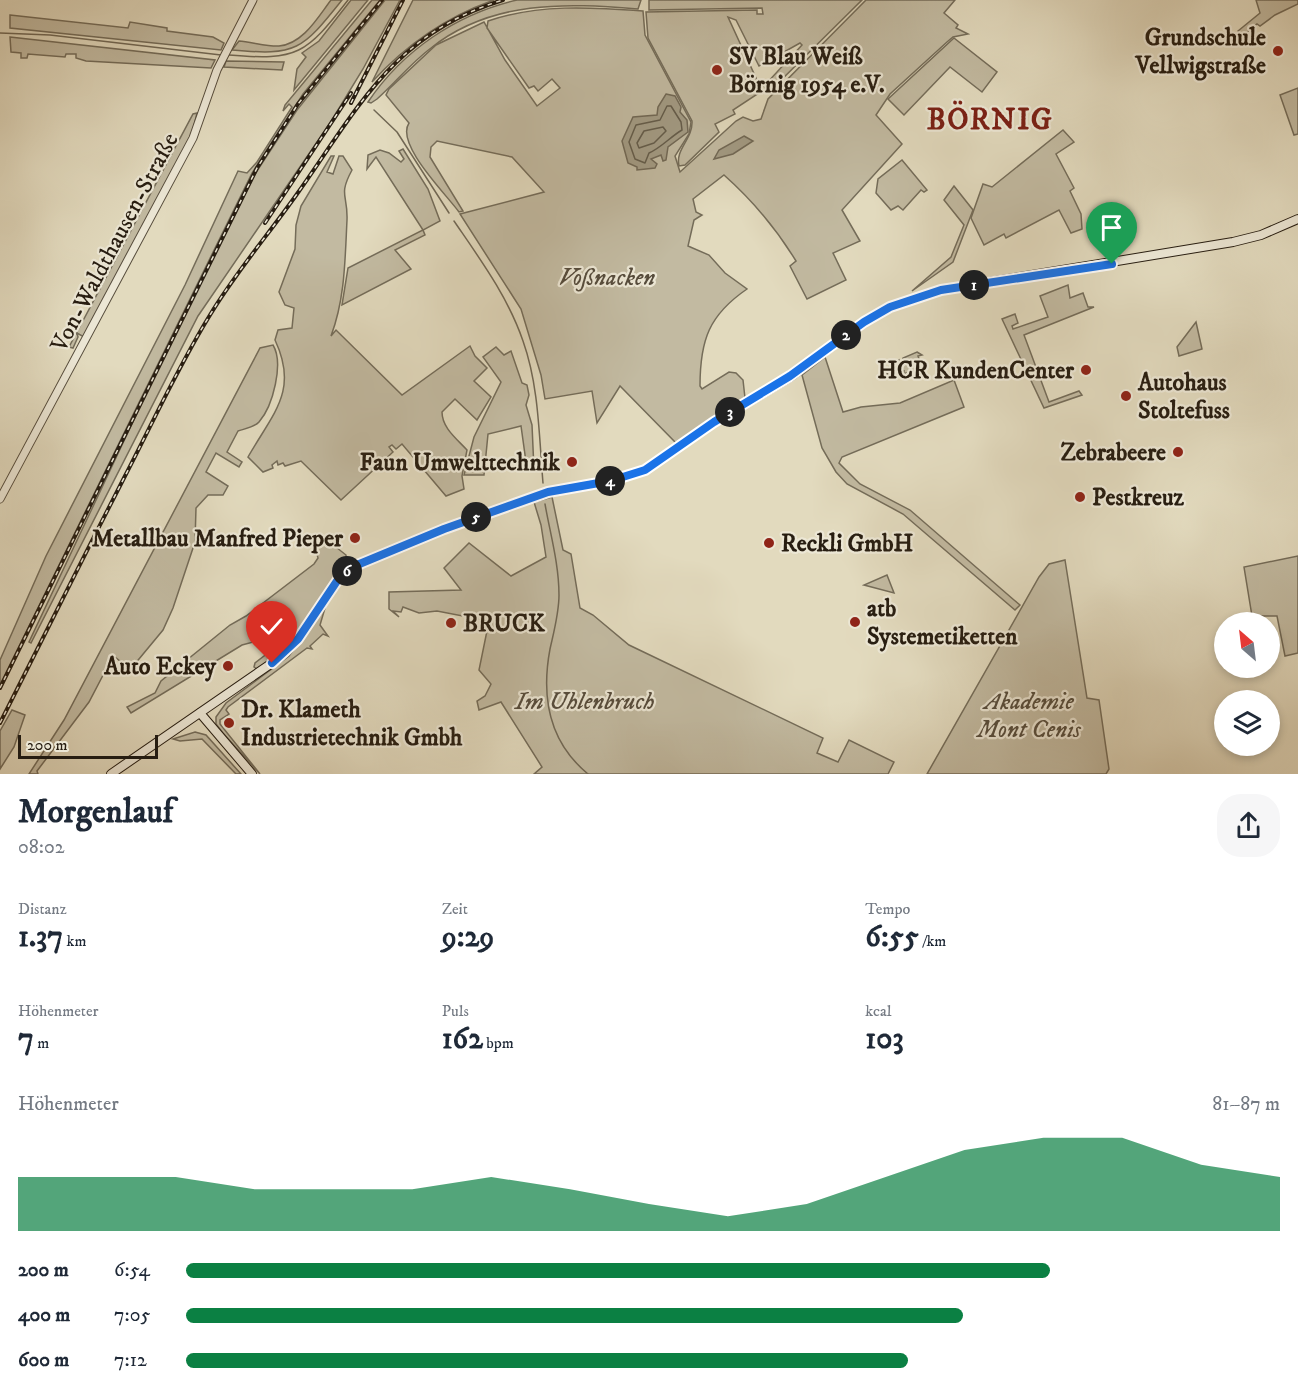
<!DOCTYPE html>
<html lang="de">
<meta charset="utf-8">
<style>
body{margin:0;font-family:"IM FELL DW Pica",serif;background:#f6f6f7;color:#1f2937;height:100vh;display:flex;flex-direction:column;font-size:22px;white-space:nowrap}
*{box-sizing:border-box;margin:0}
p{font-size:20px;color:#747a83}
.icon{flex:none;width:33px;height:33px;fill:none;stroke:currentColor;stroke-width:2;stroke-linecap:round;stroke-linejoin:round}
.map{position:relative;height:774px;overflow:hidden}
.drawer{display:flex;flex-direction:column;background:#fff;flex:1}
.drawer>*{flex:none}
.needle{width:39px;rotate:332deg}
.tools{position:absolute;left:1214px;top:612px;display:grid;gap:12px}
.tools a{display:grid;place-items:center;width:66px;height:66px;border-radius:50%;background:#fff;box-shadow:0 3px 9px #0003;font-size:30px}
.scale{position:absolute;left:18px;bottom:15px;width:140px;box-sizing:border-box;padding-left:6px;border:3px solid #271d11;border-top:0;font-size:16px;line-height:21px;white-space:nowrap;color:#271d11;-webkit-text-stroke:4px #ece7d5;paint-order:stroke}
.pin{position:absolute;display:grid;place-items:center;width:51px;height:51px;color:#fff;margin:-62px -26px;border-radius:50% 50% 50% 0;rotate:-45deg;box-shadow:0 0 6px #0007}
.pin .icon{rotate:45deg}
.km{position:absolute;width:30px;height:30px;margin:-15px;border-radius:50%;background:#222;color:#fff;font-size:16px;line-height:30px;text-align:center}
.round{display:grid;place-items:center;flex:none;width:63px;height:63px;border-radius:24px;background:#f6f6f7}
.head{display:flex;align-items:center;justify-content:space-between;height:102px;padding:0 18px}
h1{font-size:33px;font-weight:700;line-height:45px}
.metrics{display:grid;grid-template-columns:repeat(3,1fr);gap:9px;height:102px;padding:6px 18px}
.metrics div{display:grid;align-content:center}
.metrics b{font-size:30px;font-weight:700}
.metrics small{font-size:16px;font-weight:400}
.metrics p{font-size:16px}
.chart{height:168px;padding:12px 18px}
.chart p{display:flex;justify-content:space-between}
.chart svg{width:100%;height:108px;margin-top:6px;fill:#0b8043;opacity:.7}
ul{padding:0 18px;list-style:none;font-size:20px}
li{display:grid;grid-template-columns:96px 72px 1fr;align-items:center;height:45px}
li i{height:15px;border-radius:8px;background:#0b8043}
.map>svg:first-child{display:block}
.green{fill:#c2baa1;stroke:#746c59;stroke-width:1.5}
.water{fill:#a29a83;stroke:#716855;stroke-width:1.5}
.lines{fill:none;stroke-linecap:round;stroke-linejoin:round}
.shore{stroke:#645c4a;stroke-width:1.5}
.stream{stroke:#716855;stroke-width:1.5}
.tertiary-casing{stroke:#564c3c;stroke-width:9}
.secondary-casing{stroke:#271d11;stroke-width:10}
.tertiary{stroke:#ece7d5;stroke-width:7}
.secondary{stroke:#ece7d5;stroke-width:8}
.rail-casing{stroke:#271d11;stroke-width:4}
.rail{stroke:#ece7d5;stroke-width:1.5;stroke-dasharray:4.5;stroke-linecap:butt}
.route-casing{stroke:#fff;stroke-width:12}
.route{stroke:#1a73e8;stroke-width:8}
.poi-dot{fill:#8f2418;stroke:#ece7d5;stroke-width:2}
.labels{text-anchor:middle;stroke-width:4.5;stroke-linejoin:round;paint-order:stroke}
.poi-label{font-size:24px;font-weight:bold;fill:#271d11;stroke:#ece7d5;text-anchor:start}
.street-label{font-size:24px;fill:#271d11;stroke:#ece7d5}
.park-label{font-size:24px;font-style:italic;fill:#564c3c;stroke:#ece7d5}
.district-label{font-size:30px;font-weight:bold;letter-spacing:1.5px;fill:#7a1f14;stroke:#ece7d5}
</style>
<div class="map">
<svg width="1298" height="774" viewBox="0 0 1298 774">
<rect width="100%" height="100%" fill="#e2dabe"/>
<filter id="stains"><feTurbulence type="fractalNoise" baseFrequency=".00333" numOctaves="4"/><feColorMatrix values="0 0 0 0 .2 0 0 0 0 .09 0 0 0 0 .02 0 0 0 .5 -.17"/></filter>
<radialGradient id="worn" r=".72"><stop offset=".6" stop-color="#630" stop-opacity="0"/><stop offset="1" stop-color="#630" stop-opacity=".3"/></radialGradient>
<g class="green">
<path d="M 331,0 L 342,0 C 302,50 297,56 232,50 L 239,41 C 251,42 270,47 279,46 C 303,44 318,17 331,0 Z"/>
<polygon points="351,0 368,0 294,90 297,69 306,57 302,53 319,41"/>
<polygon points="372,0 380,0 303,94 252,173 0,685 0,660 46,556 185,285 238,171 247,173 257,162 292,107 289,104 283,111 285,105"/>
<polygon points="385,0 400,0 363,69 330,123 198,316 31,643 29,642 156,373 255,174 297,110"/>
<path d="M 413,0 L 494,0 C 445,17 406,45 372,82 Z"/>
<path d="M 517,0 L 641,0 L 638,9 C 566,3 491,0 431,48 C 411,63 396,82 377,99 L 371,103 L 368,102 C 403,50 457,14 517,0 Z"/>
<path d="M 649,0 L 862,0 L 768,93 L 764,86 L 802,45 L 800,43 L 759,66 L 736,20 L 728,17 L 762,91 L 733,110 L 735,114 L 715,124 L 719,132 L 685,165 L 679,166 C 675,149 693,139 692,121 L 648,38 L 646,12 L 757,10 L 757,14 L 763,14 L 762,8 L 649,10 Z"/>
<path d="M 866,0 L 955,0 L 944,13 L 958,25 L 956,28 L 968,34 L 953,37 L 947,42 L 890,94 L 876,115 L 902,144 L 842,210 L 860,241 L 833,253 L 846,280 L 807,299 L 790,266 L 796,261 C 777,230 751,199 724,175 L 693,199 L 696,212 L 702,215 L 694,220 L 688,246 L 709,255 L 725,273 L 747,289 C 709,315 700,340 700,386 L 702,389 L 729,372 L 736,373 L 743,380 L 745,398 L 714,416 L 677,444 L 620,386 L 597,423 L 592,391 L 545,399 L 541,375 L 521,309 L 460,214 L 544,192 L 512,157 L 437,141 L 431,147 L 430,157 L 463,211 L 459,212 C 446,194 395,144 409,123 L 386,95 L 389,89 L 436,45 L 484,22 L 505,60 L 537,106 L 560,88 L 552,79 L 538,91 L 534,86 L 529,88 L 487,28 L 488,21 C 538,4 590,7 643,11 L 645,35 L 691,122 L 689,134 L 675,156 L 680,172 L 736,121 L 743,117 L 753,121 L 761,119 L 768,99 Z"/>
<polygon points="1256,0 1298,0 1298,4 1275,15 1260,26 1257,24 1245,34 1245,38 1238,31 1260,13"/>
<polygon points="10,15 128,28 130,22 167,28 167,31 213,37 224,43 221,50 10,28"/>
<polygon points="10,37 215,60 211,68 86,61 76,58 76,54 66,54 65,57 28,54 27,58 21,58 21,53 11,52"/>
<polygon points="954,38 997,72 982,92 950,67 904,115 888,99"/>
<polygon points="226,61 284,62 282,70 224,67"/>
<polygon points="1298,88 1298,134 1294,135 1280,95"/>
<polygon points="197,113 192,134 84,337 77,333 78,337 73,348 69,347 193,114"/>
<polygon points="1063,130 1074,142 1056,154 1074,188 1070,191 1081,214 1082,229 1071,233 1059,210 1006,238 1004,234 984,245 971,218 983,184 992,187"/>
<polygon points="403,149 428,189 440,221 423,230 425,235 395,250 411,269 342,305 348,268 423,230 376,157 367,169 368,155 380,150 389,153 401,162 404,159 399,151"/>
<path d="M 331,156 L 334,156 L 327,172 L 333,174 L 339,156 L 343,156 L 352,170 C 338,196 348,194 347,220 C 345,260 345,299 331,336 L 336,330 L 402,395 L 470,346 L 475,356 L 487,368 L 474,381 L 491,397 L 477,420 L 455,399 L 442,412 C 442,428 457,439 467,450 L 462,476 L 464,489 L 446,496 L 402,444 L 396,449 L 392,445 L 389,447 L 393,452 L 341,500 L 301,461 L 285,466 L 283,463 L 278,465 L 277,461 L 272,465 L 273,468 L 263,472 L 248,457 C 273,413 299,391 275,340 L 278,330 L 292,328 L 294,308 L 285,305 L 279,292 L 295,249 L 296,225 L 301,206 Z"/>
<polygon points="902,160 927,190 924,192 921,190 903,210 898,206 891,210 876,193 878,179"/>
<polygon points="954,186 973,210 953,262 912,291 951,257 964,225 944,200"/>
<polygon points="1068,285 1070,298 1083,293 1088,307 1094,307 1024,335 1049,402 1079,391 1082,395 1044,408 1002,319 1015,314 1018,323 1012,326 1013,329 1048,317 1040,296"/>
<polygon points="1196,322 1202,349 1179,356 1177,347"/>
<path d="M 273,345 C 284,363 273,406 259,422 C 255,427 244,429 238,431 L 227,452 L 242,462 L 239,467 L 216,453 L 206,472 L 228,486 L 223,495 L 208,495 L 196,508 L 195,542 L 173,608 L 163,630 L 134,665 L 126,666 L 115,657 L 112,658 L 89,702 L 37,771 L 38,774 L 29,774 L 64,720 L 260,348 Z"/>
<polygon points="496,347 504,355 511,351 522,383 527,385 529,395 526,405 532,425 534,470 527,469 521,426 488,434 484,475 464,475 474,437 501,382 483,357"/>
<polygon points="917,352 922,355 918,356 921,364 925,363 923,368 903,374 904,371 900,371 899,375 887,375 888,368 899,360 901,364 903,358"/>
<polygon points="825,357 843,412 861,407 900,403 954,380 964,407 842,457 839,463 860,484 910,510 1014,600 1020,605 1015,610 903,514 847,484 836,472 822,448 802,375"/>
<polygon points="552,497 563,550 571,554 580,608 593,615 629,645 823,738 817,753 838,762 849,740 894,762 888,774 534,774 542,767 501,702 479,710 477,701 485,696 491,684 479,670 489,621 437,611 419,613 403,607 401,612 393,611 399,617 389,609 389,592 461,590 444,568 469,543 511,576 546,557 541,525 534,502"/>
<polygon points="327,540 346,555 346,561 296,635 286,648 257,669 254,667 255,663 290,636 294,631 288,626 264,645 257,641 242,645 131,713 127,707 155,693 161,681 230,625 246,616 314,564 318,558 315,546"/>
<polygon points="1298,556 1298,653 1285,656 1277,616 1252,616 1244,567"/>
<polygon points="1065,560 1087,698 1099,700 1109,769 1106,774 927,774 1039,577 1049,564"/>
<polygon points="887,575 894,593 864,585"/>
<polygon points="325,608 320,625 328,636 323,634 310,646 312,649 307,648 228,707 226,710 229,714 220,720 220,724 260,774 223,733 216,724 216,717 226,703 289,656"/>
<polygon points="12,710 25,715 14,747 0,769 0,731"/>
<polygon points="195,732 206,735 241,774 236,774 202,739 180,741 173,739"/>
</g>
<g class="water">
<polygon points="666,94 675,96 681,107 680,112 687,120 688,132 668,147 666,160 663,161 661,155 651,159 657,164 655,168 637,170 637,167 628,163 622,141 633,117 657,115 658,107"/>
<polygon points="744,136 753,141 733,154 714,159 719,150"/>
</g>
<g class="lines">
<g class="shore">
<path d="M 667,106 L 671,106 L 681,122 L 682,130 C 670,137 661,148 649,153 L 645,163 L 635,159 L 629,142 L 636,125 L 660,120 Z"/>
<polygon points="663,127 666,131 654,143 639,148 637,143 644,131"/>
</g>
<g class="stream">
<polyline points="0,33 50,35 221,55"/>
<path d="M 229,55 C 298,61 306,54 348,0"/>
<polyline points="374,110 397,132 449,213"/>
<path d="M 454,221 C 480,259 508,297 523,341 C 539,386 539,436 543,483"/>
<path d="M 545,504 C 550,533 559,564 559,595 C 559,613 554,631 550,649 C 541,697 548,741 588,774"/>
</g>
<g class="tertiary-casing">
<polyline id="tertiary" points="0,499 193,138 217,70 253,0"/>
</g>
<g class="secondary-casing">
<g id="secondary">
<polyline points="200,713 252,774"/>
<polyline points="111,774 272,663 298,639 337,581 357,565 444,529 548,492 610,481 645,470 714,422 790,377 864,322 890,307 941,290 1233,242 1261,235 1298,219"/>
</g>
</g>
<use href="#tertiary" class="tertiary"/>
<use href="#secondary" class="secondary"/>
<g class="rail-casing">
<g id="rail">
<polyline points="351,103 403,0"/>
<polyline points="265,223 351,93"/>
<polyline points="0,688 257,168 298,104 382,0"/>
<path d="M 0,723 C 42,640 83,558 125,476 C 153,422 178,367 210,315 C 236,272 268,235 297,194 C 358,108 394,33 503,0"/>
</g>
</g>
<use href="#rail" class="rail"/>
</g>
<g class="lines">
<g class="route-casing">
<polyline id="route" points="272,663 298,639 337,581 357,565 444,529 548,492 610,481 645,470 714,422 790,376 864,322 890,307 941,290 1112,264"/>
</g>
<use href="#route" class="route"/>
</g>
<g class="poi-dot">
<circle cx="1278" cy="51" r="6"/>
<circle cx="717" cy="70" r="6"/>
<circle cx="1086" cy="370" r="6"/>
<circle cx="1126" cy="396" r="6"/>
<circle cx="1178" cy="452" r="6"/>
<circle cx="572" cy="462" r="6"/>
<circle cx="1080" cy="497" r="6"/>
<circle cx="355" cy="538" r="6"/>
<circle cx="769" cy="543" r="6"/>
<circle cx="855" cy="622" r="6"/>
<circle cx="451" cy="623" r="6"/>
<circle cx="228" cy="666" r="6"/>
<circle cx="229" cy="723" r="6"/>
</g>
<g class="labels">
<g class="poi-label">
<text x="1266" y="45" text-anchor="end">Grundschule<tspan x="1266" dy="28">Vellwigstraße</tspan></text>
<text x="729" y="64">SV Blau Weiß<tspan x="729" dy="28">Börnig 1954 e.V.</tspan></text>
<text x="1074" y="378" text-anchor="end">HCR KundenCenter</text>
<text x="1138" y="390">Autohaus<tspan x="1138" dy="28">Stoltefuss</tspan></text>
<text x="1166" y="460" text-anchor="end">Zebrabeere</text>
<text x="560" y="470" text-anchor="end">Faun Umwelttechnik</text>
<text x="1092" y="505">Pestkreuz</text>
<text x="343" y="546" text-anchor="end">Metallbau Manfred Pieper</text>
<text x="781" y="551">Reckli GmbH</text>
<text x="867" y="616">atb<tspan x="867" dy="28">Systemetiketten</tspan></text>
<text x="463" y="631">BRUCK</text>
<text x="216" y="674" text-anchor="end">Auto Eckey</text>
<text x="241" y="717">Dr. Klameth<tspan x="241" dy="28">Industrietechnik Gmbh</tspan></text>
</g>
<g class="street-label">
<text transform="translate(114 242) rotate(-62)" y="8">Von-Waldthausen-Straße</text>
</g>
<g class="park-label">
<text x="607" y="285">Voßnacken</text>
<text x="585" y="709">Im Uhlenbruch</text>
<text x="1029" y="709">Akademie<tspan x="1029" dy="28">Mont Cenis</tspan></text>
</g>
<g class="district-label">
<text x="990" y="129">BÖRNIG</text>
</g>
</g>
<rect width="100%" height="100%" filter="url(#stains)"/>
<rect width="100%" height="100%" fill="url(#worn)"/>
</svg>
<div class="tools">
<a><svg class="needle" viewBox="-14 -14 28 28"><path d="M0-13l5 13h-10z" fill="#e53935"/><path d="M0 13l5-13h-10z" fill="#747a83"/></svg></a>
<a><svg class="icon" aria-label="layers" viewBox="0 0 24 24"><path d="M12 4l9 5-9 5-9-5zM3 14l9 5 9-5"/></svg></a>
</div>
<div class="scale">200 m</div>
<div class="pin" style="left:1112px;top:264px;background:#1e9e55"><svg class="icon" aria-label="arrive" viewBox="0 0 24 24"><path d="M6 21V4h12l-3 4 3 4H6"/></svg></div>
<div class="pin" style="left:272px;top:663px;background:#d93025"><svg class="icon" aria-label="check" viewBox="0 0 24 24"><path d="M5 12l5 5 9-10"/></svg></div>
<b class="km" style="left:974px;top:285px">1</b>
<b class="km" style="left:846px;top:335px">2</b>
<b class="km" style="left:730px;top:412px">3</b>
<b class="km" style="left:610px;top:481px">4</b>
<b class="km" style="left:476px;top:517px">5</b>
<b class="km" style="left:347px;top:571px">6</b>
</div>
<section class="drawer">
<div class="head"><div><h1>Morgenlauf</h1><p>08:02</p></div><a class="round"><svg class="icon" aria-label="share" viewBox="0 0 24 24"><path d="M12 15V3M7 8l5-5 5 5M5 13v7h14v-7"/></svg></a></div>
<div class="metrics">
<div><p>Distanz</p><b>1.37<small> km</small></b></div>
<div><p>Zeit</p><b>9:29</b></div>
<div><p>Tempo</p><b>6:55<small> /km</small></b></div>
</div>
<div class="metrics">
<div><p>Höhenmeter</p><b>7<small> m</small></b></div>
<div><p>Puls</p><b>162<small> bpm</small></b></div>
<div><p>kcal</p><b>103</b></div>
</div>
<div class="chart"><p><span>Höhenmeter</span>81–87 m</p>
<svg viewBox="0 0 160 44" preserveAspectRatio="none"><path d="M0 44V22L10 22L20 22L30 27L40 27L50 27L60 22L70 27L80 33L90 38L100 33L110 22L120 11L130 6L140 6L150 17L160 22V44z"/></svg>
</div>
<ul>
<li><b>200 m</b>6:54<i style="width:79%"></i></li>
<li><b>400 m</b>7:05<i style="width:71%"></i></li>
<li><b>600 m</b>7:12<i style="width:66%"></i></li>
</ul>
</section>
